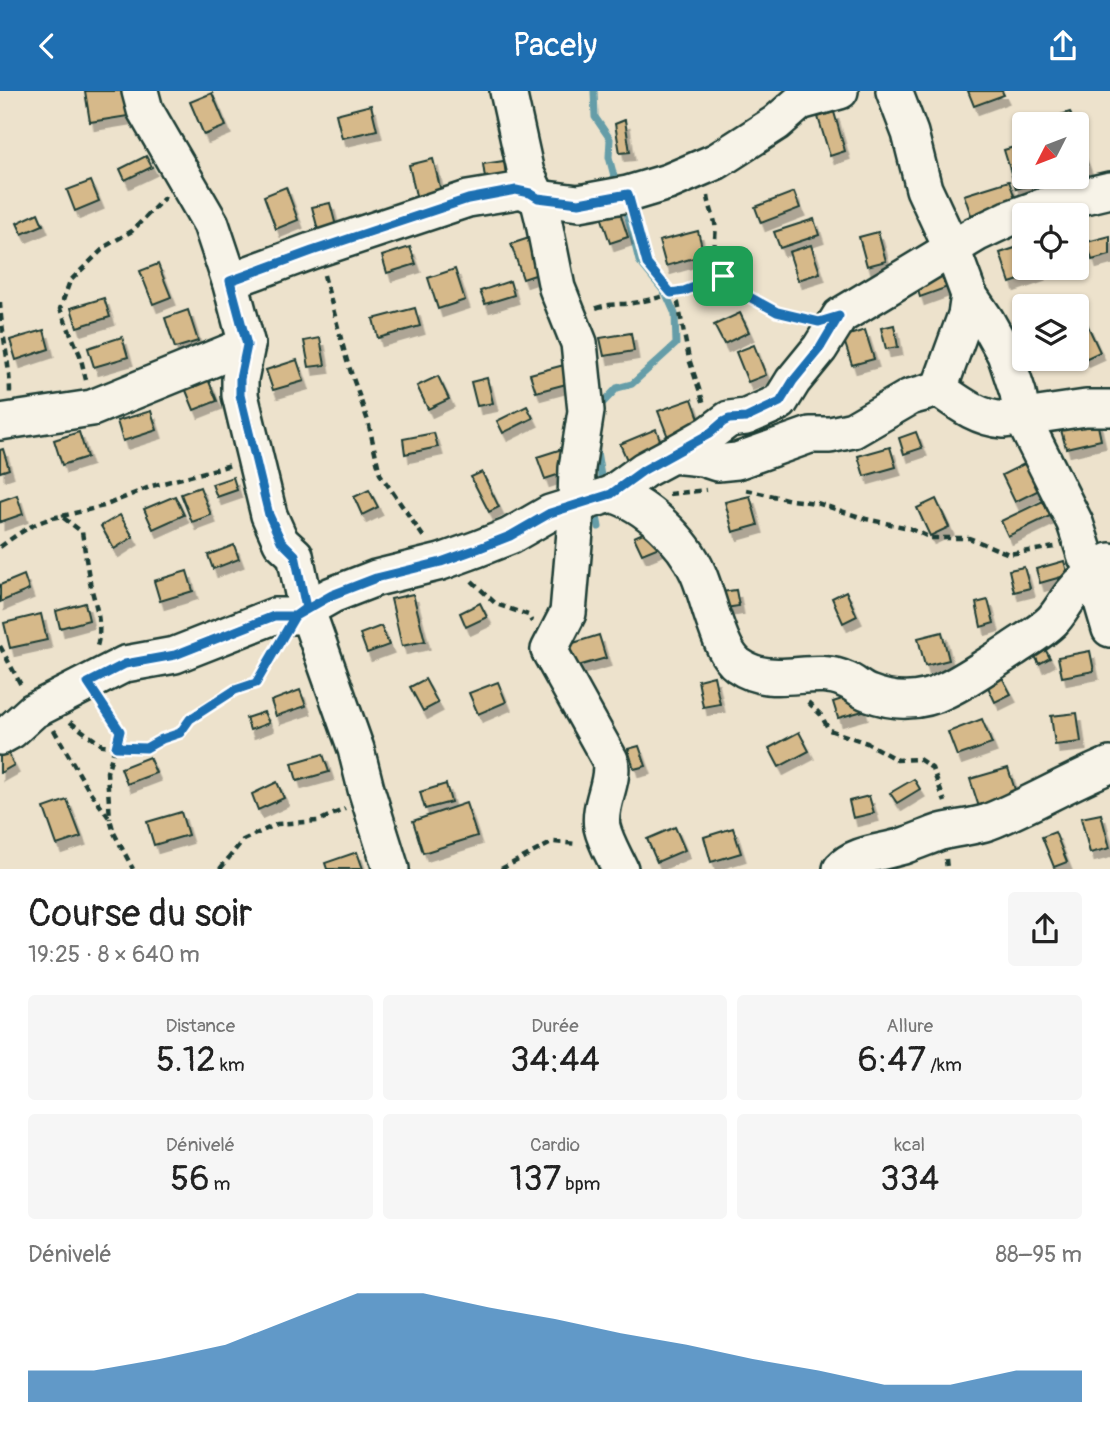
<!DOCTYPE html>
<html lang="fr">
<meta charset="utf-8">
<style>
body{margin:0;font-family:Pangolin,sans-serif;background:#f6f6f6;color:#222;height:100vh;display:flex;flex-direction:column;font-size:26px;white-space:nowrap}
*{box-sizing:border-box;margin:0}
p{font-size:23px;color:#767676}
.icon{flex:none;width:38px;height:38px;fill:none;stroke:currentColor;stroke-width:2;stroke-linecap:round;stroke-linejoin:round}
.map{position:relative;height:778px;overflow:hidden}
.details{display:flex;flex-direction:column;background:#fff;flex:1}
.details>*{flex:none}
.needle{width:46px;rotate:228deg}
.fabs{position:absolute;left:1012px;top:21px;display:grid;gap:14px}
.fabs a{display:grid;place-items:center;width:77px;height:77px;border-radius:7px;background:#fff;box-shadow:0 2px 5px #0004;font-size:35px}
.pin{position:absolute;display:grid;place-items:center;width:60px;height:60px;color:#fff;margin:-30px;border-radius:14px;box-shadow:0 4px 10px #0006}
.round{display:grid;place-items:center;flex:none;width:74px;height:74px;border-radius:7px;background:#f6f6f6}
.headline{display:flex;align-items:center;justify-content:space-between;height:119px;padding:0 28px}
h1{font-size:38px;font-weight:600;line-height:52px}
.stats{display:grid;grid-template-columns:repeat(3,1fr);gap:10px;height:119px;padding:7px 28px}
.stats div{display:grid;align-content:center;border-radius:7px;background:#f6f6f6;text-align:center}
.stats b{font-size:35px;font-weight:600}
.stats small{font-size:19px;font-weight:400}
.stats p{font-size:19px}
.chart{height:196px;padding:14px 28px}
.chart p{display:flex;justify-content:space-between}
.chart svg{width:100%;height:126px;margin-top:7px;fill:#1f6fb2;opacity:.7}
header{display:flex;justify-content:space-between;align-items:center;height:91px;padding:0 28px;background:#1f6fb2;color:#fff;font-size:32px;font-weight:600}
.map>svg:first-child{display:block}
.lines{fill:none;stroke-linecap:round;stroke-linejoin:round}
.stream{stroke:#659da8;stroke-width:7}
.building{fill:#d6b98a;stroke:#1f3d34;stroke-width:2;filter:url(#shadow)}
.minor-casing{stroke:#1f3d34;stroke-width:40}
.path{stroke:#1f3d34;stroke-width:4.5;stroke-dasharray:7 5;stroke-linecap:butt}
.minor{stroke:#f7f3e8;stroke-width:35}
.route-casing{stroke:#fff;stroke-width:14}
.route{stroke:#1f6fb2;stroke-width:9}
</style>
<header><svg class="icon" aria-label="back" viewBox="0 0 24 24"><path d="M15 5l-7 7 7 7"/></svg>Pacely<svg class="icon" aria-label="share" viewBox="0 0 24 24"><path d="M12 15V3M7 8l5-5 5 5M5 13v7h14v-7"/></svg></header>
<div class="map">
<svg width="1110" height="778" viewBox="0 0 1110 778">
<defs>
<filter id="shadow"><feDropShadow dx="4.5" dy="8" stdDeviation="0" flood-color="#0004"/></filter>
</defs>
<rect width="100%" height="100%" fill="#ede2cc"/>
<filter id="ink" filterUnits="userSpaceOnUse"><feTurbulence type="fractalNoise" baseFrequency=".0143" numOctaves="2"/><feDisplacementMap in="SourceGraphic" scale="14" xChannelSelector="R" yChannelSelector="G"/><feConvolveMatrix kernelMatrix="1 2 1 2 8 2 1 2 1" color-interpolation-filters="sRGB"/></filter>
<g filter="url(#ink)">
<g class="lines">
<g class="stream">
<polyline points="594,0 595,26 610,48 609,66 617,97"/>
<polyline points="599,316 617,297 632,293 676,253 675,223 666,203 639,170 625,114"/>
<polyline points="596,354 601,385 599,397"/>
<polyline points="596,420 599,436"/>
</g>
</g>
<g class="building">
<polygon points="85,0 124,0 128,25 90,31"/>
<polygon points="968,0 1002,0 1004,4 974,15"/>
<polygon points="212,2 226,35 204,44 190,11"/>
<polygon points="371,14 377,39 342,47 336,23"/>
<polygon points="834,21 845,60 830,65 818,26"/>
<polygon points="1070,21 1074,33 1032,33"/>
<polygon points="625,29 630,61 620,62 615,33"/>
<polygon points="1024,53 1024,86 1038,86 1040,91 1016,98 1004,59"/>
<polygon points="1080,55 1087,74 1076,77 1076,56"/>
<polygon points="146,65 152,76 125,89 120,78"/>
<polygon points="433,68 442,104 417,109 409,74"/>
<polygon points="504,70 507,92 486,94 483,73"/>
<polygon points="91,90 99,110 75,120 67,99"/>
<polygon points="1009,90 1016,110 971,124 964,104"/>
<polygon points="286,96 298,129 276,138 264,105"/>
<polygon points="794,101 800,117 761,132 755,116"/>
<polygon points="616,110 628,146 610,152 598,116"/>
<polygon points="330,112 336,135 318,139 312,116"/>
<polygon points="38,122 43,134 22,143 17,132"/>
<polygon points="814,128 819,144 780,157 774,141"/>
<polygon points="698,140 704,164 666,175 659,150"/>
<polygon points="878,141 886,170 867,175 859,146"/>
<polygon points="1110,145 1110,164 1092,169 1087,151"/>
<polygon points="529,147 541,182 523,188 511,153"/>
<polygon points="811,154 820,182 798,189 789,161"/>
<polygon points="1024,154 1024,177 1038,177 1040,182 1010,192 1000,162"/>
<polygon points="410,156 416,173 387,182 382,165"/>
<polygon points="158,173 171,206 153,213 140,180"/>
<polygon points="455,178 465,209 438,218 428,187"/>
<polygon points="943,180 948,196 920,206 915,190"/>
<polygon points="510,190 514,204 485,213 480,200"/>
<polygon points="104,207 110,226 77,236 71,217"/>
<polygon points="415,217 420,235 378,247 373,228"/>
<polygon points="188,219 198,250 175,257 165,227"/>
<polygon points="740,222 749,241 724,253 714,234"/>
<polygon points="1087,233 1100,261 1085,268 1076,248 1076,238"/>
<polygon points="894,234 898,256 886,258 881,237"/>
<polygon points="44,239 49,258 16,269 10,249"/>
<polygon points="865,239 874,268 852,274 843,246"/>
<polygon points="631,242 634,260 604,265 600,247"/>
<polygon points="122,246 128,266 94,276 88,257"/>
<polygon points="320,247 325,274 309,276 304,250"/>
<polygon points="754,254 766,284 748,291 736,261"/>
<polygon points="297,269 304,290 273,299 266,279"/>
<polygon points="564,274 570,292 536,301 530,283"/>
<polygon points="438,285 449,308 428,318 417,295"/>
<polygon points="487,287 493,312 477,315 471,291"/>
<polygon points="208,288 217,310 194,319 185,297"/>
<polygon points="692,308 704,342 671,354 658,320"/>
<polygon points="527,315 533,327 503,342 497,330"/>
<polygon points="151,320 157,339 123,350 117,330"/>
<polygon points="1097,330 1101,349 1066,357 1061,339"/>
<polygon points="656,338 662,354 627,369 620,353"/>
<polygon points="79,341 87,366 62,374 54,349"/>
<polygon points="916,341 922,357 904,363 899,347"/>
<polygon points="434,342 438,356 405,363 403,348"/>
<polygon points="890,356 896,376 864,385 858,365"/>
<polygon points="565,357 572,379 545,388 537,366"/>
<polygon points="3,358 9,378 0,381 0,359"/>
<polygon points="1028,371 1041,398 1015,411 1002,384"/>
<polygon points="482,381 499,416 489,421 471,386"/>
<polygon points="233,386 237,399 217,406 212,393"/>
<polygon points="200,396 211,424 192,431 181,403"/>
<polygon points="369,399 378,416 362,424 354,406"/>
<polygon points="17,404 23,423 0,431 0,410"/>
<polygon points="175,405 184,424 153,438 144,418"/>
<polygon points="750,405 758,434 733,441 725,411"/>
<polygon points="936,408 949,436 930,445 917,417"/>
<polygon points="1043,410 1050,425 1008,445 1001,430"/>
<polygon points="120,424 133,446 114,458 101,435"/>
<polygon points="661,434 669,452 642,463 634,446"/>
<polygon points="234,454 239,468 213,478 208,464"/>
<polygon points="1064,470 1068,484 1040,492 1036,478"/>
<polygon points="1024,476 1030,497 1014,501 1009,479"/>
<polygon points="187,480 193,500 160,510 154,490"/>
<polygon points="24,484 29,499 0,511 0,494"/>
<polygon points="736,499 739,515 718,518 715,502"/>
<polygon points="846,500 857,525 843,532 832,507"/>
<polygon points="413,503 425,550 402,555 391,508"/>
<polygon points="988,509 994,532 981,536 976,512"/>
<polygon points="85,512 89,529 60,537 56,520"/>
<polygon points="480,512 487,526 466,536 460,522"/>
<polygon points="41,523 47,549 10,557 4,532"/>
<polygon points="381,535 389,554 367,562 360,543"/>
<polygon points="942,541 949,569 925,575 918,547"/>
<polygon points="599,544 606,567 574,576 567,554"/>
<polygon points="1041,551 1050,567 1039,573 1031,557"/>
<polygon points="1090,560 1094,580 1062,586 1058,566"/>
<polygon points="714,585 720,613 703,616 698,589"/>
<polygon points="1002,586 1011,603 995,611 987,594"/>
<polygon points="425,588 438,612 423,620 410,596"/>
<polygon points="498,591 506,611 478,623 469,602"/>
<polygon points="300,599 306,615 276,625 271,610"/>
<polygon points="858,603 863,620 838,627 833,611"/>
<polygon points="264,621 269,632 250,639 246,627"/>
<polygon points="1077,622 1081,651 1055,654 1051,625"/>
<polygon points="982,628 992,653 957,665 948,641"/>
<polygon points="799,641 809,660 779,676 769,657"/>
<polygon points="639,655 646,675 634,678 628,658"/>
<polygon points="5,656 14,674 0,682 0,658"/>
<polygon points="323,663 329,681 297,690 292,672"/>
<polygon points="149,666 156,682 127,693 121,677"/>
<polygon points="1008,677 1017,705 979,716 970,688"/>
<polygon points="914,688 920,698 897,712 890,702"/>
<polygon points="277,691 284,707 258,719 252,703"/>
<polygon points="446,693 451,711 425,718 420,701"/>
<polygon points="869,705 874,722 853,727 849,710"/>
<polygon points="67,709 81,746 57,754 44,717"/>
<polygon points="466,712 477,745 423,762 413,730"/>
<polygon points="181,721 188,744 154,754 147,731"/>
<polygon points="1101,723 1110,757 1090,762 1081,727"/>
<polygon points="675,736 685,759 657,771 647,748"/>
<polygon points="733,737 741,762 711,771 704,746"/>
<polygon points="1055,741 1067,771 1054,776 1042,746"/>
<polygon points="357,761 363,778 327,778 325,772"/>
</g>
<g class="lines">
<g class="minor-casing">
<g id="minor">
<polyline points="140,0 145,19 211,133 230,190 247,254 240,288 240,304 269,424 281,451 295,464 306,517 356,658 366,698 391,778"/>
<path d="M 508,0 L 526,82 L 538,107 L 543,127 L 557,197 L 579,252 L 586,320 L 577,377 L 575,441 L 568,522 L 549,559 L 610,669 C 615,691 598,713 602,736 C 605,750 614,765 620,778"/>
<polyline points="894,0 910,42 924,98 952,158 969,204 986,229 1005,263 1018,302 1022,326 1075,432 1086,466 1093,480 1110,538"/>
<polyline points="230,190 311,160 468,108 522,99 538,107 579,112 628,103 668,91 717,70 776,32 800,11 840,0"/>
<polyline points="939,298 966,224 969,204"/>
<polyline points="0,331 92,317 247,254"/>
<polyline points="672,364 709,343 729,328 746,326 780,311 793,290 820,257 840,225 976,143 1008,128 1047,114 1110,99"/>
<path d="M 611,403 C 645,412 684,450 698,482 C 705,498 709,516 715,532 C 720,546 726,565 738,574 C 773,599 814,573 846,589 C 854,592 860,599 869,602 C 894,612 921,612 946,599 C 969,588 991,572 1013,558 C 1026,549 1041,541 1052,530 C 1059,523 1064,513 1071,504 C 1082,490 1095,479 1110,470"/>
<path d="M 0,646 L 11,640 L 33,620 L 125,573 L 175,564 L 274,525 L 295,525 L 332,504 L 376,487 L 441,471 L 477,458 L 510,445 L 550,422 L 611,403 L 644,379 L 672,364 L 702,367 L 717,372 L 737,370 L 810,344 L 830,344 L 853,339 L 910,306 L 939,298 C 960,313 978,327 1004,329 L 1086,317 L 1110,317"/>
<path d="M 841,778 C 856,761 885,762 906,754 C 918,750 929,745 941,741 C 957,737 973,736 988,731 C 1031,714 1068,691 1110,674"/>
</g>
</g>
<g class="path">
<path d="M 708,105 C 709,114 713,123 715,132 C 717,145 712,157 716,170 C 728,205 773,220 805,228"/>
<polyline points="634,128 647,173 664,191 678,212 689,268 704,313"/>
<polyline points="324,184 347,270 368,330 380,383 425,448"/>
<path d="M 0,211 C 1,241 10,271 10,302"/>
<path d="M 596,217 C 610,212 625,214 639,211 C 668,205 696,196 723,185"/>
<polyline points="86,289 80,264 60,218 70,190 106,155 132,140 165,106"/>
<polyline points="746,399 791,409 817,412 866,428 909,437 931,447 969,447 1009,463 1055,456"/>
<polyline points="669,403 706,399"/>
<polyline points="62,425 104,415 152,395 231,374"/>
<path d="M 0,456 C 20,441 36,430 61,425 L 82,441 C 85,459 87,478 91,496 C 96,516 103,534 97,555"/>
<polyline points="472,490 496,513 528,524 532,531"/>
<polyline points="0,555 21,594"/>
<polyline points="808,611 821,624 829,639 867,652 897,669 919,668 932,677 945,711"/>
<polyline points="103,614 120,640 107,681 110,728"/>
<polyline points="70,631 102,654 146,657 162,648 180,642 190,628 235,599 255,591 279,555"/>
<polyline points="54,639 88,698 110,728 114,742 133,778"/>
<polyline points="946,768 947,778"/>
<polyline points="220,778 243,749 277,733 318,730 345,718"/>
<polyline points="501,778 553,751 578,753"/>
</g>
<use href="#minor" class="minor"/>
</g>
</g>
<g class="lines" filter="url(#ink)">
<g class="route-casing">
<polyline id="route" points="723,185 684,200 671,202 647,173 628,103 579,112 538,107 530,102 516,99 468,108 312,160 230,190 247,254 240,288 240,304 269,424 281,450 295,464 306,517 295,525 256,592 235,599 190,628 180,642 162,648 146,657 116,656 120,640 88,592 125,573 175,564 274,525 295,525 332,504 376,487 441,471 477,458 510,445 550,422 611,403 644,379 709,343 723,331 729,328 746,327 780,311 793,290 820,257 839,225 819,231 777,221 744,203 723,185"/>
</g>
<use href="#route" class="route"/>
</g>
</svg>
<div class="fabs">
<a><svg class="needle" viewBox="-14 -14 28 28"><path d="M0-13l5 13h-10z" fill="#e53935"/><path d="M0 13l5-13h-10z" fill="#767676"/></svg></a>
<a><svg class="icon" aria-label="locate" viewBox="0 0 24 24"><circle cx="12" cy="12" r="6"/><path d="M12 2v4M12 18v4M2 12h4M18 12h4"/></svg></a>
<a><svg class="icon" aria-label="layers" viewBox="0 0 24 24"><path d="M12 4l9 5-9 5-9-5zM3 14l9 5 9-5"/></svg></a>
</div>
<div class="pin" style="left:723px;top:185px;background:#1e9e55"><svg class="icon" aria-label="arrive" viewBox="0 0 24 24"><path d="M6 21V4h12l-3 4 3 4H6"/></svg></div>
</div>
<section class="details">
<div class="headline"><div><h1>Course du soir</h1><p>19:25 · 8 × 640 m</p></div><a class="round"><svg class="icon" aria-label="share" viewBox="0 0 24 24"><path d="M12 15V3M7 8l5-5 5 5M5 13v7h14v-7"/></svg></a></div>
<div class="stats">
<div><p>Distance</p><b>5.12<small> km</small></b></div>
<div><p>Durée</p><b>34:44</b></div>
<div><p>Allure</p><b>6:47<small> /km</small></b></div>
</div>
<div class="stats">
<div><p>Dénivelé</p><b>56<small> m</small></b></div>
<div><p>Cardio</p><b>137<small> bpm</small></b></div>
<div><p>kcal</p><b>334</b></div>
</div>
<div class="chart"><p><span>Dénivelé</span>88–95 m</p>
<svg viewBox="0 0 160 44" preserveAspectRatio="none"><path d="M0 44V33L10 33L20 29L30 24L40 15L50 6L60 6L70 11L80 15L90 20L100 24L110 29L120 33L130 38L140 38L150 33L160 33V44z"/></svg>
</div>
</section>
